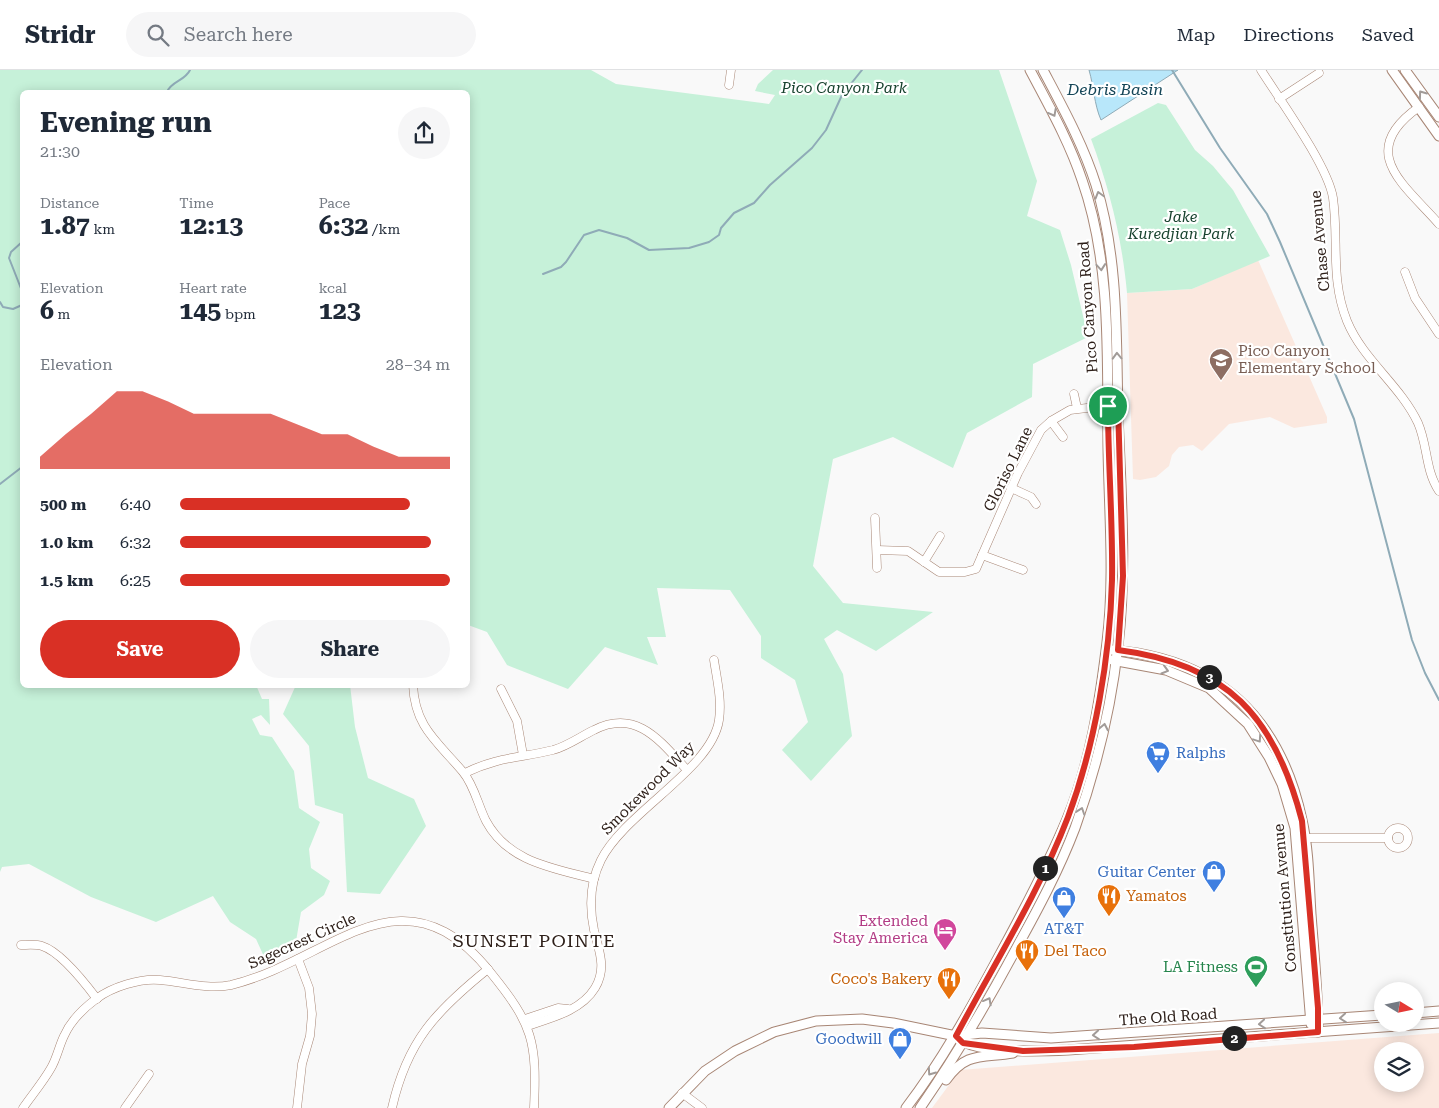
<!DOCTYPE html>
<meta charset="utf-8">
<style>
body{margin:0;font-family:"Roboto Serif",serif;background:#f6f6f7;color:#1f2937;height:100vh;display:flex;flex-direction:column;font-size:19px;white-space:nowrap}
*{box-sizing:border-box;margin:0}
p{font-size:16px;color:#747a83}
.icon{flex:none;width:28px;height:28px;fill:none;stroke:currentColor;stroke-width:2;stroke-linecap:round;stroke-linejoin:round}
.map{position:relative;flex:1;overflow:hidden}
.panel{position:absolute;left:20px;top:20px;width:450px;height:598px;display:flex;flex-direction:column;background:#fff;border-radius:8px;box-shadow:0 2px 12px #0003}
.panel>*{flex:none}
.needle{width:32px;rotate:100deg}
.fabs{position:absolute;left:1374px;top:912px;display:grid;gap:10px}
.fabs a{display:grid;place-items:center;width:50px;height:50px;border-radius:50%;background:#fff;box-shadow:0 2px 12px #0003;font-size:25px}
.pin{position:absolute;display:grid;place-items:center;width:42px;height:42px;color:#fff;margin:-21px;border:2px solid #fff;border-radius:50%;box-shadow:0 1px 5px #0007}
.km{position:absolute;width:25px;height:25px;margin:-12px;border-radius:50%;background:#222;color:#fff;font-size:14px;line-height:25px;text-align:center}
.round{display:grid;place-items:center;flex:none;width:52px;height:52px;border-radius:26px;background:#f6f6f7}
.head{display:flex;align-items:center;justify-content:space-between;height:85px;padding:0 20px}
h1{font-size:28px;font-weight:700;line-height:38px}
.metrics{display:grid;grid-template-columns:repeat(3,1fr);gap:8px;height:85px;padding:5px 20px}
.metrics div{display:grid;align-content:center}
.metrics b{font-size:25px;font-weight:700}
.metrics small{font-size:14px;font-weight:400}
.metrics p{font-size:14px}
.chart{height:140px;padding:10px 20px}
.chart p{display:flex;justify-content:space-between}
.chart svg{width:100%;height:90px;margin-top:5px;fill:#d93025;opacity:.7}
.cta{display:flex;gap:10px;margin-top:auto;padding:10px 20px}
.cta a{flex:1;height:58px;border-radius:30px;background:#d93025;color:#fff;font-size:20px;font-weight:700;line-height:58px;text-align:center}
.cta a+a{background:#f6f6f7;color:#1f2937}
ul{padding:0 20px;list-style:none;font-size:16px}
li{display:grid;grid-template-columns:80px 60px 1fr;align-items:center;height:38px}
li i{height:12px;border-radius:6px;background:#d93025}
header{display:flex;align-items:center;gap:30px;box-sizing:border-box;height:70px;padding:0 25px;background:#fff;border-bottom:1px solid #e0e1e3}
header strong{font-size:24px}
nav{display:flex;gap:28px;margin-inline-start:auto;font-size:18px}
.search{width:350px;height:45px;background:#f6f6f7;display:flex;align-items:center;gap:12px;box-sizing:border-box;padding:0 18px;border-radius:28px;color:#747a83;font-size:19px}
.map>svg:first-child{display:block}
.built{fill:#fbe8df;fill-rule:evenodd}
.green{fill:#c6f1d9}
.water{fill:#b8e7fa;stroke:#8fabb7}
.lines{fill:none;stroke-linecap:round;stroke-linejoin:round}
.stream{stroke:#8fabb7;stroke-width:2}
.minor-casing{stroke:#a88675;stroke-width:9}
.major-casing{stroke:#a88675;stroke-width:11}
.minor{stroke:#fff;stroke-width:8}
.major{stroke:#fff;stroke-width:9}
.oneway{stroke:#a19b98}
.route-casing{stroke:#fff;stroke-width:10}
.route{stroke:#d93025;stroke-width:6}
.labels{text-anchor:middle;stroke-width:4.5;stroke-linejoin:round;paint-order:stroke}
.park-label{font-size:15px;font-style:italic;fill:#17422e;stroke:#fff}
.street-label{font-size:15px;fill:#2e201a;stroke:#fff}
.education-label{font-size:15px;fill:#785e54;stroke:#fff;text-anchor:start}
.shop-label{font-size:15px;fill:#366cbe;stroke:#fff;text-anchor:end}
.food-label{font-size:15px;fill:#c56008;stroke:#fff;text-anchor:start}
.hotel-label{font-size:15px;fill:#b23c85;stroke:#fff;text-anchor:end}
.leisure-label{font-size:15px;fill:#27864d;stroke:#fff;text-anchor:end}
.water-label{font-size:16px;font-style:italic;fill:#144557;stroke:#fff}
.quarter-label{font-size:18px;letter-spacing:1px;fill:#2e201a;stroke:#fff}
</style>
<header>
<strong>Stridr</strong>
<div class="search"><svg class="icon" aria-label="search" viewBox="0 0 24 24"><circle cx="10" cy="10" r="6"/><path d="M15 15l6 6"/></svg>Search here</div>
<nav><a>Map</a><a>Directions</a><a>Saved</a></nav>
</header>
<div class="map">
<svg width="1439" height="1038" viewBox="0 0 1439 1038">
<rect width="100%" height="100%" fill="#f9f9f9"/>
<g class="built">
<polygon points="1258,190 1327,347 1327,353 1294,358 1270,347 1229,354 1202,381 1193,375 1179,377 1172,385 1169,396 1156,407 1140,410 1133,409 1127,223 1192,219"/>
<path d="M 1439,963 L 1439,1038 L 932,1038 L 960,1000 ZM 1382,981 L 1415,981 L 1415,1014 L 1382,1014 Z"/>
</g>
<g class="green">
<polygon points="0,0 591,0 616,14 769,34 775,25 755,21 758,14 773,0 999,0 1037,111 1027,146 1060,160 1071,195 1088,267 1033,294 1032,327 967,363 953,398 893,367 833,389 813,496 843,533 933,542 876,581 837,560 824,569 843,604 852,666 811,711 782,680 808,652 795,610 761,588 761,566 730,520 657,518 666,567 647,567 658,595 605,577 568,619 507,595 487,562 468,555 468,22 22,22 22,615 256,615 262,629 269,629 270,655 261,645 252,649 260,665 272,667 294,701 299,738 320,752 309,779 311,798 330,811 324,825 301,842 295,877 266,891 256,869 230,852 213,826 156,852 91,827 29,794 2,797 0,802"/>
<path d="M 1158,33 L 1166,35 L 1195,80 L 1213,96 L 1233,120 L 1270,186 L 1192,219 L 1127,223 C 1122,169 1110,120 1091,69 Z"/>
<polygon points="296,615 350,615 355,657 368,708 414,729 426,756 380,824 347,822 343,744 315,735 309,676 283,644"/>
</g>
<path class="water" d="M 1089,0 L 1178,0 L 1101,50 C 1094,34 1094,17 1089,0 Z"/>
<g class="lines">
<g class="stream">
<polyline points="1172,0 1220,78 1267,144 1280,172 1354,349 1412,570 1425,603 1439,630"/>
<path d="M 167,22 C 171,11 185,11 190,0"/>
<polyline points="22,172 11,182 9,188 22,221"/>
<polyline points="543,204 561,197 566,192 584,165 599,160 627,168 649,180 689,178 709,172 719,165 721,158 734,143 754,133 770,115 812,78 826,60 842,25 862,0"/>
<polyline points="0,232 3,237 13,239 22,235"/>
<polyline points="0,414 22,397"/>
</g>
<g class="minor-casing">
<g id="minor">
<path d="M 1261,0 C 1280,30 1328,96 1333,128 C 1339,171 1330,208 1347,251 C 1363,290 1400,315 1418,353 C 1428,376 1425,400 1439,421"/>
<polyline points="729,15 731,0"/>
<polyline points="1279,29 1319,3"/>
<path d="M 1419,37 C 1355,82 1405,115 1439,154"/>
<polyline points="1405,202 1415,228 1439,264"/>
<polyline points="1074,324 1077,338"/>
<polyline points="1051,351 1063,367"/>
<polyline points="1011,418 1031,427 1036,434"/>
<polyline points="875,448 877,498"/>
<polyline points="877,480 908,481 939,502 965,502 976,499 1018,403 1041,360 1051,351 1070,340 1112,335"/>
<polyline points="982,485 1023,500"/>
<polyline points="924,492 940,466"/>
<path d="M 413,615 C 415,658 438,672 463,702 C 474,715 478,735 486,751 C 508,792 553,798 594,809"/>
<polyline points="501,619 517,651 523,685"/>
<path d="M 465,703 C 497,687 520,688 553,680 C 568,676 581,666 594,660 C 637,638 661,672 687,700"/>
<circle cx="1398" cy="768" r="10"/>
<polyline points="1296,768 1388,768"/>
<path d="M 21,875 C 27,875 36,874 42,876 C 61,882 85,913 97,929"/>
<polyline points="525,949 558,938 568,939"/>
<path d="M 527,956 C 551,948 581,941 595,918 C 607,898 599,881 594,860 C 589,836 590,812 601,790 C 625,742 712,699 719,650 C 722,630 717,610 714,590"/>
<polyline points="682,1023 702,1038"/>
<path d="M 23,1038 C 32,1025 43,1012 51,998 C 57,988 59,976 64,966 C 70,952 84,938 96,929 C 112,917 140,908 160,910 C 184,912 207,920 231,915 C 331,891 401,791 491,903 C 533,955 537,971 534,1038"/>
<polyline points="125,1038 149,1004"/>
<polyline points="297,1038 302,994 310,966 312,944 309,918 298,889"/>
<path d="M 392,1038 C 407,971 436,941 488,899"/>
</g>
</g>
<g class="major-casing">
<g id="major">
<polyline points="1392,0 1439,66"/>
<polyline points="1405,0 1439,47"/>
<path d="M 1112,580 C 1218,589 1280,647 1302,750 C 1309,781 1309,813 1311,844 C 1314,884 1318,923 1318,962"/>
<polyline points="1112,590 1166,600 1209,618 1248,654 1269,687 1282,714 1295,758 1311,954"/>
<polyline points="1415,943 1439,941"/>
<path d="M 960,969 C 974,984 1046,981 1068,980 L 1439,953"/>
<path d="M 946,1010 C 966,981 983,988 1013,983"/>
<polyline points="669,1038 705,1001 735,981 774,962 816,951 862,949 893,953 956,966 982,963 1051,968 1382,945"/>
<path d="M 906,1038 C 942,991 970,940 998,888 C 1023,842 1047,797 1067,749 C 1090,694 1100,631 1107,572 C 1115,507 1109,443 1108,378 C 1107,290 1112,195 1082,110 C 1069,71 1049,36 1030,0"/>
<path d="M 920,1038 C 956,986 987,933 1017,877 C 1038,839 1059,800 1075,758 C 1096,700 1111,638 1118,576 C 1127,500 1121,422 1118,345 C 1116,268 1119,190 1096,115 C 1083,74 1063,38 1043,0"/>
</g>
</g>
<use href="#minor" class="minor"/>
<use href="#major" class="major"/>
</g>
<defs><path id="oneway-chevron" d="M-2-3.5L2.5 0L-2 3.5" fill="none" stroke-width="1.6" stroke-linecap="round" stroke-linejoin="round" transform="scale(1.25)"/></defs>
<g class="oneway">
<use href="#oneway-chevron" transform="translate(1422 24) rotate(-126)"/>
<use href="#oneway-chevron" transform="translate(1053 43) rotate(62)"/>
<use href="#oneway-chevron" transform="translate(1099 125) rotate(-106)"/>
<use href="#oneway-chevron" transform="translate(1101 197) rotate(85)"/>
<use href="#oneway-chevron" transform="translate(1117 286) rotate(-92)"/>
<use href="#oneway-chevron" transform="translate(1165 600) rotate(16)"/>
<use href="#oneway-chevron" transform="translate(1104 657) rotate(-79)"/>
<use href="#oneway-chevron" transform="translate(1258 669) rotate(56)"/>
<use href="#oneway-chevron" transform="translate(1081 741) rotate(-71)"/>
<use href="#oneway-chevron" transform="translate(988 931) rotate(-61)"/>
<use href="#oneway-chevron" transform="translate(1343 948) rotate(175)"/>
<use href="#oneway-chevron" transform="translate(1262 954) rotate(175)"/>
<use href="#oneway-chevron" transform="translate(1096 965) rotate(175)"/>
<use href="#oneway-chevron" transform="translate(931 1002) rotate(125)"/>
</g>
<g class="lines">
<g class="route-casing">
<path id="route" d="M 1118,335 L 1123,506 L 1118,580 C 1227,594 1275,646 1302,751 L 1318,938 L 1318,962 L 1134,977 L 1023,981 L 963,973 L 956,966 C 994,894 1039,823 1068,747 C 1095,675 1110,587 1112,510 C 1113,452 1108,394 1108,336 Z"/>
</g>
<use href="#route" class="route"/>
</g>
<defs>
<g id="school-pin" transform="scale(1.25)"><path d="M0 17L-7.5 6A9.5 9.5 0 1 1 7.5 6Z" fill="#8d6e63" stroke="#fff"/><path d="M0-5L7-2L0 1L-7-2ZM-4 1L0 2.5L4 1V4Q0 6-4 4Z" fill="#fff"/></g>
<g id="supermarket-pin" transform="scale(1.25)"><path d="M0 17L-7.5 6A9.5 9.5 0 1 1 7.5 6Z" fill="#3f7fe0" stroke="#fff"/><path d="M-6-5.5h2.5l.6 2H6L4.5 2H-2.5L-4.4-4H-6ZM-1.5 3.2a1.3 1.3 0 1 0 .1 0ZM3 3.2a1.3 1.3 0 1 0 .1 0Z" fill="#fff"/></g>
<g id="shop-pin" transform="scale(1.25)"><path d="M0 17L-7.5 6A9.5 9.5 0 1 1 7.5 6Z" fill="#3f7fe0" stroke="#fff"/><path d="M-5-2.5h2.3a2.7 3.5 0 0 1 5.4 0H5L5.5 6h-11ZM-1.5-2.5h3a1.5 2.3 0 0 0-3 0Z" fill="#fff"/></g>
<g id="restaurant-pin" transform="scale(1.25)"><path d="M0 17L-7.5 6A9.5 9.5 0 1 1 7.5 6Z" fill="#e8710a" stroke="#fff"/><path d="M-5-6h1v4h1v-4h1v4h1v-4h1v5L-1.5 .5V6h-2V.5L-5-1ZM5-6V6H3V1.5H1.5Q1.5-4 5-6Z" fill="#fff"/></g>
<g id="hotel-pin" transform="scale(1.25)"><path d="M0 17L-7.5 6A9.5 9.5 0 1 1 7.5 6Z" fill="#d1479c" stroke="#fff"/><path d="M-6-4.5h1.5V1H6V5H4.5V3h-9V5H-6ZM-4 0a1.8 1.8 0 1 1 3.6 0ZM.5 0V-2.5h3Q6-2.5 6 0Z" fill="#fff"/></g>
<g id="stadium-pin" transform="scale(1.25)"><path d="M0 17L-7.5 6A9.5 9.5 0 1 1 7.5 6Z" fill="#2e9e5b" stroke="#fff"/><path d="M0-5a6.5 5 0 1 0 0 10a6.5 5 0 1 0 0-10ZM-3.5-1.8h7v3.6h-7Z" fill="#fff"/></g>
</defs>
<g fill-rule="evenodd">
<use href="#school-pin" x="1221" y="290"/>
<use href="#supermarket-pin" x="1158" y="683"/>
<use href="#shop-pin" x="1214" y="802"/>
<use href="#restaurant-pin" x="1109" y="826"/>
<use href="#shop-pin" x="1064" y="828"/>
<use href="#hotel-pin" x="945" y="860"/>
<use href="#restaurant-pin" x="1027" y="881"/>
<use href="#stadium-pin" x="1256" y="897"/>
<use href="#restaurant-pin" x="949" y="909"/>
<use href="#shop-pin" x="900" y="969"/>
</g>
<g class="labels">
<g class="park-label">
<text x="844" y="23">Pico Canyon Park</text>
<text x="1181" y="152">Jake<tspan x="1181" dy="17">Kuredjian Park</tspan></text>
</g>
<g class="street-label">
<text transform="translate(1320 171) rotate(-95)" y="5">Chase Avenue</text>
<text transform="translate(1088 237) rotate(-94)" y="5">Pico Canyon Road</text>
<text transform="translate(1008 399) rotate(-64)" y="5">Gloriso Lane</text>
<text transform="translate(648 718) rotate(-45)" y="5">Smokewood Way</text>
<text transform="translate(1285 828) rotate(-95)" y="5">Constitution Avenue</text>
<text transform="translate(302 871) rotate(-24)" y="5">Sagecrest Circle</text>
<text transform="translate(1168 947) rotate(-4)" y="5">The Old Road</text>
</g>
<g class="education-label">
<text x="1238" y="286">Pico Canyon<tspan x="1238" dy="17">Elementary School</tspan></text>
</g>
<g class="shop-label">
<text x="1176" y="688" text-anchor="start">Ralphs</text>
<text x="1196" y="807">Guitar Center</text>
<text x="1064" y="864" text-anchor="middle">AT&amp;T</text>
<text x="882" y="974">Goodwill</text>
</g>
<g class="food-label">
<text x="1126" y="831">Yamatos</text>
<text x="1044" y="886">Del Taco</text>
<text x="932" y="914" text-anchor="end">Coco's Bakery</text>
</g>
<g class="hotel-label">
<text x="928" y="856">Extended<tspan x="928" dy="17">Stay America</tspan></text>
</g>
<g class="leisure-label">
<text x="1238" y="902">LA Fitness</text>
</g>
<g class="water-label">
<text x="1115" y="25">Debris Basin</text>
</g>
<g class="quarter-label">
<text x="534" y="877">SUNSET POINTE</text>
</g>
</g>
</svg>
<div class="fabs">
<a><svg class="needle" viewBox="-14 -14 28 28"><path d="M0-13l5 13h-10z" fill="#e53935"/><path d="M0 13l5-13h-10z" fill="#747a83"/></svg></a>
<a><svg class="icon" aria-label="layers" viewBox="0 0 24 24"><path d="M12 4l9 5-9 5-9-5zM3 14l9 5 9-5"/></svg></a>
</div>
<div class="pin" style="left:1108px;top:336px;background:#1e9e55"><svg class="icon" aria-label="arrive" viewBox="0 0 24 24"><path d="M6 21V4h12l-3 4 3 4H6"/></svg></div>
<b class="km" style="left:1045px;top:798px">1</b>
<b class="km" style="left:1234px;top:968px">2</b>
<b class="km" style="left:1209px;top:607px">3</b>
<section class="panel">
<div class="head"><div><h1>Evening run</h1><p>21:30</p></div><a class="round"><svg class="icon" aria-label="share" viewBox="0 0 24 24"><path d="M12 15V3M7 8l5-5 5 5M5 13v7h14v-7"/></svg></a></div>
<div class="metrics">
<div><p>Distance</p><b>1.87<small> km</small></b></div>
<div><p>Time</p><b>12:13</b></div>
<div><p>Pace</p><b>6:32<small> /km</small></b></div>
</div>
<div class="metrics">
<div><p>Elevation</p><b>6<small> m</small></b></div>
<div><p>Heart rate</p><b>145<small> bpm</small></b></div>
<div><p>kcal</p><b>123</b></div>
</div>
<div class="chart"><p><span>Elevation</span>28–34 m</p>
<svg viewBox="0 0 160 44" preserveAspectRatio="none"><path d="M0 44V38L10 27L20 17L30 6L40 6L50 11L60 17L70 17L80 17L90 17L100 22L110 27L120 27L130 33L140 38L150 38L160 38V44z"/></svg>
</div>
<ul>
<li><b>500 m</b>6:40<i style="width:85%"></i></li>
<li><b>1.0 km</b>6:32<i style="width:93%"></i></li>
<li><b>1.5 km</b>6:25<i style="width:100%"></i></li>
</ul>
<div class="cta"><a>Save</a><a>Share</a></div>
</section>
</div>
